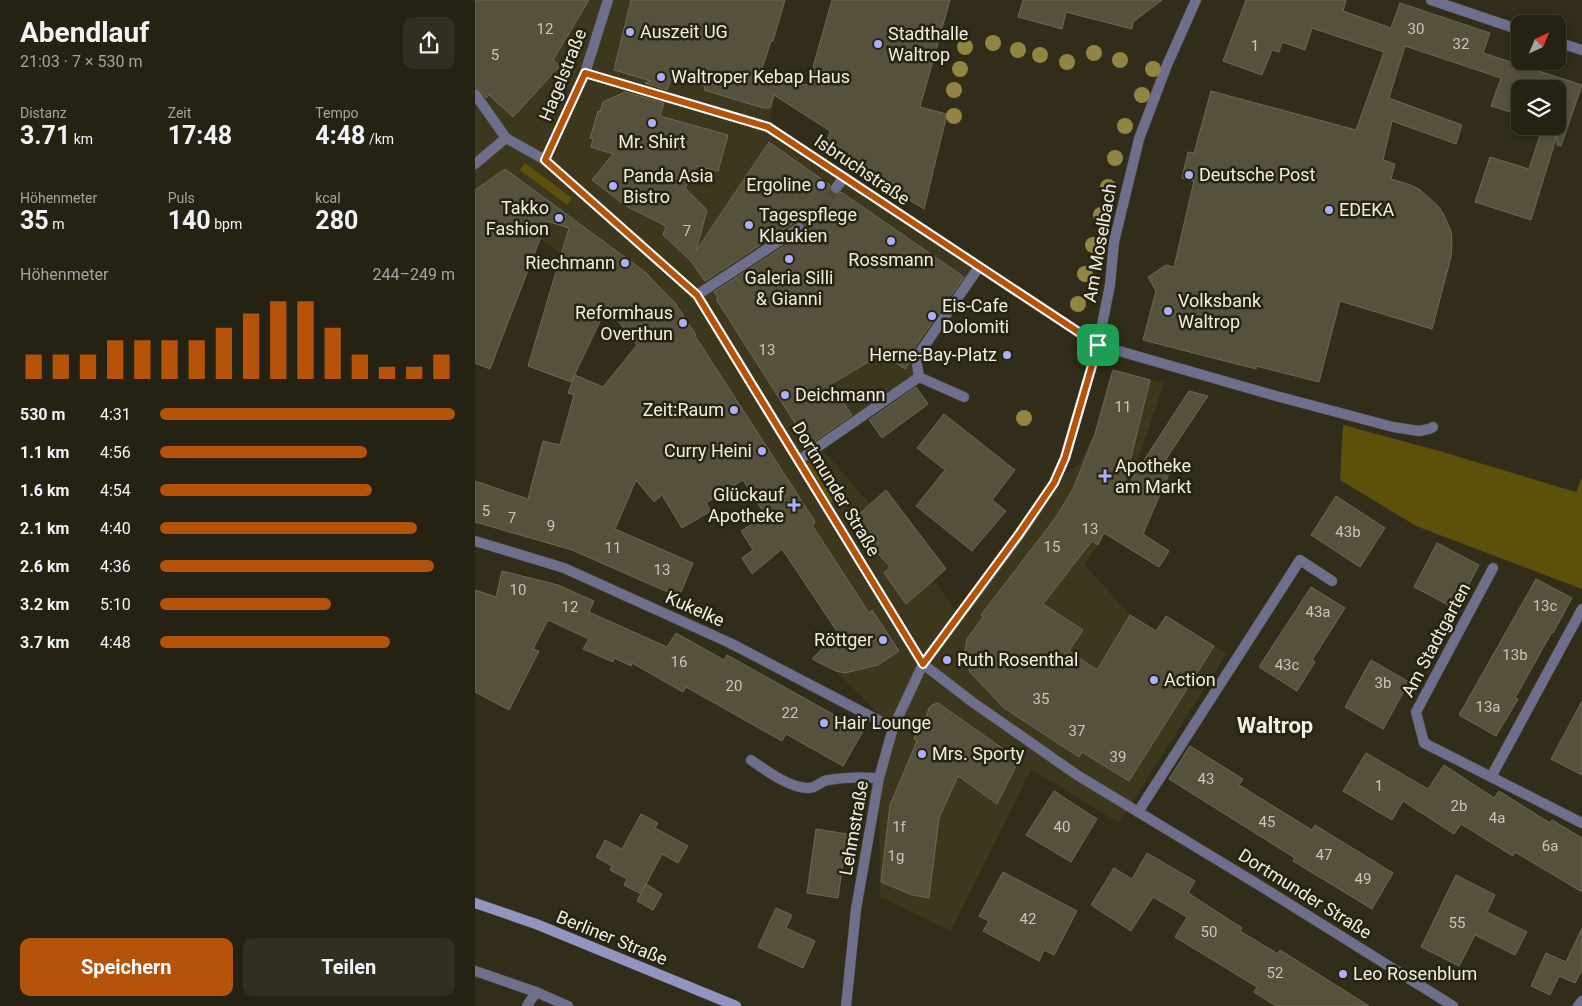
<!DOCTYPE html>
<html lang="de">
<meta charset="utf-8">
<style>
body{margin:0;font-family:Roboto,sans-serif;background:#312f22;color:#f1f3f6;height:100vh;display:flex;flex-direction:column;font-size:19px;white-space:nowrap}
*{box-sizing:border-box;margin:0}
p{font-size:16px;color:#a3a4a0}
.icon{flex:none;width:28px;height:28px;fill:none;stroke:currentColor;stroke-width:2;stroke-linecap:round;stroke-linejoin:round}
.map{position:relative;flex:1;overflow:hidden}
.sheet{display:flex;flex-direction:column;background:#252214;width:475px}
.sheet>*{flex:none}
.needle{width:32px;rotate:44deg}
.buttons{position:absolute;left:1036px;top:15px;display:grid;gap:10px}
.buttons a{display:grid;place-items:center;width:55px;height:55px;border-radius:10px;background:#252214;box-shadow:0 2px 8px #0003,0 0 0 1px #423f34;font-size:25px}
.pin{position:absolute;display:grid;place-items:center;width:42px;height:42px;color:#fff;margin:-21px;border-radius:10px;box-shadow:0 2px 8px #0006}
.round{display:grid;place-items:center;flex:none;width:52px;height:52px;border-radius:10px;background:#312f22}
.headline{display:flex;align-items:center;justify-content:space-between;height:85px;padding:0 20px}
h1{font-size:28px;font-weight:700;line-height:38px}
.figures{display:grid;grid-template-columns:repeat(3,1fr);gap:8px;height:85px;padding:5px 20px}
.figures div{display:grid;align-content:center}
.figures b{font-size:25px;font-weight:700}
.figures small{font-size:14px;font-weight:400}
.figures p{font-size:14px}
.chart{height:140px;padding:10px 20px}
.chart p{display:flex;justify-content:space-between}
.chart svg{width:100%;height:90px;margin-top:5px;stroke:#b45309;stroke-width:6}
.cta{display:flex;gap:10px;margin-top:auto;padding:10px 20px}
.cta a{flex:1;height:58px;border-radius:10px;background:#b45309;color:#fff;font-size:20px;font-weight:700;line-height:58px;text-align:center}
.cta a+a{background:#312f22;color:#f1f3f6}
ul{padding:0 20px;list-style:none;font-size:16px}
li{display:grid;grid-template-columns:80px 60px 1fr;align-items:center;height:38px}
li i{height:12px;border-radius:6px;background:#b45309}
main{display:flex;flex:1;min-height:0}
.map>svg:first-child{display:block}
.built{fill:#3c371d}
.green{fill:#5d500a}
.building{fill:#55513d;stroke:#6d6955}
.lines{fill:none;stroke-linecap:round;stroke-linejoin:round}
.pedestrian-tunnel{stroke:#4e4a38;stroke-width:10;stroke-dasharray:10 5;stroke-linecap:butt}
.service-casing{stroke:#4c4836;stroke-width:11}
.pedestrian-casing{stroke:#4c4836;stroke-width:11}
.minor-casing{stroke:#4c4836;stroke-width:11}
.tertiary-casing{stroke:#4c4836;stroke-width:11}
.secondary-casing{stroke:#4c4836;stroke-width:11}
.service{stroke:#6e6f8c;stroke-width:10}
.pedestrian{stroke:#6e6f8c;stroke-width:10}
.minor{stroke:#6e6f8c;stroke-width:10}
.tertiary{stroke:#6e6f8c;stroke-width:10}
.secondary{stroke:#9294c2;stroke-width:10}
.tree{fill:#928442}
.route-casing{stroke:#fff;stroke-width:10}
.route{stroke:#b45309;stroke-width:6}
.poi-dot{fill:#adaffb;stroke:#272311;stroke-width:2}
.labels{text-anchor:middle;stroke-width:5;stroke-linejoin:round;paint-order:stroke}
.number-label{font-size:15px;fill:#c9c6b9}
.poi-label{font-size:18px;fill:#f0ede2;stroke:#272311;text-anchor:start}
.street-label{font-size:18px;fill:#f0ede2;stroke:#272311}
.district-label{font-size:22px;font-weight:bold;fill:#f0ede2;stroke:#272311}
</style>
<main>
<section class="sheet">
<div class="headline"><div><h1>Abendlauf</h1><p>21:03 · 7 × 530 m</p></div><a class="round"><svg class="icon" aria-label="share" viewBox="0 0 24 24"><path d="M12 15V3M7 8l5-5 5 5M5 13v7h14v-7"/></svg></a></div>
<div class="figures">
<div><p>Distanz</p><b>3.71<small> km</small></b></div>
<div><p>Zeit</p><b>17:48</b></div>
<div><p>Tempo</p><b>4:48<small> /km</small></b></div>
</div>
<div class="figures">
<div><p>Höhenmeter</p><b>35<small> m</small></b></div>
<div><p>Puls</p><b>140<small> bpm</small></b></div>
<div><p>kcal</p><b>280</b></div>
</div>
<div class="chart"><p><span>Höhenmeter</span>244–249 m</p>
<svg viewBox="0 0 160 44" preserveAspectRatio="none"><path d="M5 44V32M15 44V32M25 44V32M35 44V25M45 44V25M55 44V25M65 44V25M75 44V19M85 44V12M95 44V6M105 44V6M115 44V19M125 44V32M135 44V38M145 44V38M155 44V32"/></svg>
</div>
<ul>
<li><b>530 m</b>4:31<i style="width:100%"></i></li>
<li><b>1.1 km</b>4:56<i style="width:70%"></i></li>
<li><b>1.6 km</b>4:54<i style="width:72%"></i></li>
<li><b>2.1 km</b>4:40<i style="width:87%"></i></li>
<li><b>2.6 km</b>4:36<i style="width:93%"></i></li>
<li><b>3.2 km</b>5:10<i style="width:58%"></i></li>
<li><b>3.7 km</b>4:48<i style="width:78%"></i></li>
</ul>
<div class="cta"><a>Speichern</a><a>Teilen</a></div>
</section>
<div class="map">
<svg width="1107" height="1006" viewBox="0 0 1107 1006">
<rect width="100%" height="100%" fill="#312d1a"/>
<polygon class="built" points="70,0 199,0 235,64 304,79 293,127 504,267 442,358 444,377 345,447 435,550 458,579 483,614 579,483 605,463 619,433 637,369 689,383 667,448 638,515 623,545 610,565 655,615 681,631 691,616 752,653 644,823 556,769 476,931 405,897 404,778 418,728 361,671 337,659 363,633 252,454 191,492 179,502 144,459 112,406 165,342 143,302 127,317 115,308 82,251 29,211 0,201 0,5"/>
<g class="green">
<polygon points="50,163 97,198 92,205 45,170"/>
<polygon points="868,425 961,450 1101,492 1107,478 1107,589 941,526 865,480"/>
<polygon points="342,457 366,496 356,503 332,464"/>
</g>
<g class="building">
<polygon points="0,0 114,0 78,60 85,66 38,117 14,95 11,98 5,90 0,87"/>
<polygon points="156,0 310,0 298,41 296,41 285,75 333,85 357,0 475,0 445,107 472,114 449,209 350,148 355,131 299,95 295,108 288,108 229,90 230,86 197,76 192,90 170,83 176,81 139,70"/>
<polygon points="548,0 687,0 658,22 657,29 591,12 587,29 543,17"/>
<polygon points="771,0 871,0 868,11 916,28 925,3 1015,33 1008,53 1107,85 1086,146 1082,145 1082,135 1056,220 1000,202 1015,157 1054,169 1068,126 1082,126 1082,89 1045,89 1045,115 1016,106 1026,78 930,46 914,98 987,125 981,144 917,121 908,160 920,164 916,179 933,184 944,189 963,206 968,213 976,231 977,241 976,257 957,329 865,301 844,382 781,366 781,369 668,340 681,291 673,277 691,265 699,267 719,181 707,178 713,152 719,153 736,91 881,130 909,52 837,28 830,50 807,42 804,52 797,50 787,75 748,61"/>
<polygon points="150,92 189,103 185,116 253,135 243,171 222,166 210,188 232,210 221,251 294,142 355,185 355,190 357,194 363,194 366,192 489,277 435,354 435,362 430,369 407,354 356,384 377,415 334,445 241,299 243,298 239,292 328,234 330,231 330,225 327,222 320,222 230,281 215,260 188,235 191,226 151,206 117,180 138,154 116,147 118,139 115,138 123,111 125,112 128,102"/>
<polygon points="30,169 170,272 200,303 221,335 220,336 339,520 340,523 337,525 394,613 397,610 424,651 403,665 370,673 361,671 337,659 363,633 307,549 277,574 267,558 278,550 266,531 291,516 268,480 231,503 236,511 207,528 187,495 179,502 161,480 140,529 218,563 204,597 97,550 0,522 0,481 53,499 68,441 85,445 99,395 93,393 100,375 128,387 162,345 132,307 96,382 53,366 94,228 72,221 15,369 0,363 0,190"/>
<polygon points="638,370 675,380 647,494 714,391 733,396 691,459 699,462 668,534 694,551 684,567 629,533 623,545 617,541 568,604 608,630 594,651 622,670 655,615 681,631 691,616 739,646 654,781 607,752 604,757 529,708 495,672 489,657 492,639 508,617 506,615 581,517 598,489 620,434"/>
<polygon points="441,387 453,404 407,438 394,420"/>
<polygon points="469,414 540,470 517,500 531,511 497,551 441,506 470,470 442,448"/>
<polygon points="411,490 471,569 431,604 409,573 415,567 375,522"/>
<polygon points="861,496 910,528 885,567 836,535"/>
<polygon points="962,543 1004,565 981,609 939,587"/>
<polygon points="27,571 83,585 119,601 114,612 192,647 201,633 249,660 252,655 388,731 368,766 311,734 307,741 211,687 208,692 157,663 156,666 139,658 138,662 108,649 114,639 73,620 58,649 64,651 34,710 0,692 0,590 21,597"/>
<polygon points="1061,579 1097,598 1078,633 1077,632 1040,698 1043,699 1021,736 984,715"/>
<polygon points="836,587 870,608 837,660 840,662 822,691 784,667"/>
<polygon points="896,660 934,682 908,729 870,707"/>
<polygon points="1107,701 1107,775 1076,759"/>
<polygon points="463,703 544,760 522,804 483,776 464,818 454,898 437,895 406,882 415,805 442,741 439,739 445,724 448,726 454,708 457,705"/>
<polygon points="715,746 768,779 764,785 837,830 840,825 918,873 897,909 818,861 820,858 694,779"/>
<polygon points="891,753 953,789 969,765 1019,798 1024,791 1075,823 1077,820 1107,838 1107,892 1040,852 1038,856 986,824 979,834 928,801 917,820 868,791"/>
<polygon points="579,791 622,819 596,862 551,835"/>
<polygon points="166,814 183,823 180,828 213,846 203,863 187,854 166,894 149,885 152,879 135,870 137,866 121,857 130,840 147,849"/>
<polygon points="341,829 372,834 363,898 332,893"/>
<polygon points="672,853 720,881 713,893 767,928 765,931 803,954 805,950 894,1006 801,1006 779,992 782,987 700,937 712,917 678,897 656,931 616,905 639,868 657,879"/>
<polygon points="528,872 602,911 579,955 569,950 564,961 508,931 514,921 504,916"/>
<polygon points="981,875 1020,895 1012,912 1052,932 1040,955 1000,935 984,966 946,947"/>
<polygon points="171,884 187,894 178,910 162,901"/>
<polygon points="301,908 317,915 311,928 340,941 328,968 283,947"/>
<polygon points="1107,928 1107,970 1100,983 1084,976 1075,995 1056,986 1071,953 1091,962"/>
</g>
<g class="lines">
<polyline class="pedestrian-tunnel" points="324,228 343,215 361,188"/>
<g class="service-casing">
<g id="service">
<polyline points="293,127 623,345 794,394 918,427 944,431 954,429 958,427"/>
<path d="M 276,760 C 292,771 313,787 332,788 C 341,789 345,781 353,780 C 370,777 387,777 404,778"/>
<polyline points="663,812 825,560 857,581"/>
</g>
</g>
<g class="pedestrian-casing">
<g id="pedestrian">
<polyline points="110,73 293,127"/>
<polyline points="0,94 31,138 70,160 222,295 448,664"/>
<polyline points="70,160 110,73 133,0"/>
<polyline points="0,164 31,138"/>
<polyline points="361,188 369,177"/>
<polyline points="222,295 324,228"/>
<polyline points="444,377 441,358 504,267"/>
<polyline points="324,460 444,377 489,397"/>
</g>
</g>
<g class="minor-casing">
<g id="minor">
<polyline points="956,0 1045,30"/>
<polyline points="1082,42 1107,50"/>
<polyline points="0,541 89,568 255,643 418,728"/>
<polyline points="1018,568 941,712 949,743 1107,823"/>
<polyline points="448,664 496,701 602,775 779,882 978,1006"/>
<polyline points="1016,777 1107,609"/>
<polyline points="0,971 61,992 93,1006"/>
<polyline points="52,1006 61,992"/>
<polyline points="1103,1006 1107,1001"/>
</g>
</g>
<g class="tertiary-casing">
<polyline id="tertiary" points="371,1006 381,909 404,778 418,728 448,664 545,534 579,483 590,458 623,345 635,285 639,242 664,139 692,65 721,0"/>
</g>
<g class="secondary-casing">
<polyline id="secondary" points="0,903 61,924 261,1006"/>
</g>
<use href="#service" class="service"/>
<use href="#pedestrian" class="pedestrian"/>
<use href="#minor" class="minor"/>
<use href="#tertiary" class="tertiary"/>
<use href="#secondary" class="secondary"/>
</g>
<g class="tree">
<circle cx="518" cy="43" r="8"/>
<circle cx="490" cy="47" r="8"/>
<circle cx="543" cy="50" r="8"/>
<circle cx="619" cy="53" r="8"/>
<circle cx="565" cy="55" r="8"/>
<circle cx="645" cy="60" r="8"/>
<circle cx="592" cy="62" r="8"/>
<circle cx="485" cy="69" r="8"/>
<circle cx="678" cy="69" r="8"/>
<circle cx="479" cy="90" r="8"/>
<circle cx="667" cy="95" r="8"/>
<circle cx="479" cy="116" r="8"/>
<circle cx="650" cy="126" r="8"/>
<circle cx="640" cy="158" r="8"/>
<circle cx="633" cy="187" r="8"/>
<circle cx="626" cy="215" r="8"/>
<circle cx="618" cy="245" r="8"/>
<circle cx="610" cy="274" r="8"/>
<circle cx="603" cy="304" r="8"/>
<circle cx="549" cy="418" r="8"/>
</g>
<g class="lines">
<g class="route-casing">
<polygon id="route" points="110,73 293,127 623,345 590,458 579,483 544,534 448,664 222,295 70,160"/>
</g>
<use href="#route" class="route"/>
</g>
<g class="poi-dot">
<circle cx="155" cy="32" r="5"/>
<circle cx="403" cy="44" r="5"/>
<circle cx="186" cy="77" r="5"/>
<circle cx="177" cy="123" r="5"/>
<circle cx="714" cy="175" r="5"/>
<circle cx="346" cy="185" r="5"/>
<circle cx="138" cy="186" r="5"/>
<circle cx="854" cy="210" r="5"/>
<circle cx="84" cy="218" r="5"/>
<circle cx="274" cy="225" r="5"/>
<circle cx="416" cy="241" r="5"/>
<circle cx="314" cy="259" r="5"/>
<circle cx="150" cy="263" r="5"/>
<circle cx="693" cy="311" r="5"/>
<circle cx="457" cy="316" r="5"/>
<circle cx="208" cy="323" r="5"/>
<circle cx="532" cy="355" r="5"/>
<circle cx="310" cy="395" r="5"/>
<circle cx="259" cy="410" r="5"/>
<circle cx="287" cy="451" r="5"/>
<path d="M627.5 468.5h5v5h5v5h-5v5h-5v-5h-5v-5h5z"/>
<path d="M316.5 497.5h5v5h5v5h-5v5h-5v-5h-5v-5h5z"/>
<circle cx="408" cy="640" r="5"/>
<circle cx="472" cy="660" r="5"/>
<circle cx="679" cy="680" r="5"/>
<circle cx="349" cy="723" r="5"/>
<circle cx="447" cy="754" r="5"/>
<circle cx="868" cy="974" r="5"/>
</g>
<g class="labels">
<g class="number-label">
<text x="70" y="34">12</text>
<text x="941" y="34">30</text>
<text x="986" y="49">32</text>
<text x="780" y="51">1</text>
<text x="20" y="60">5</text>
<text x="212" y="236">7</text>
<text x="292" y="355">13</text>
<text x="648" y="412">11</text>
<text x="11" y="516">5</text>
<text x="37" y="523">7</text>
<text x="76" y="531">9</text>
<text x="615" y="534">13</text>
<text x="873" y="537">43b</text>
<text x="577" y="552">15</text>
<text x="138" y="553">11</text>
<text x="187" y="575">13</text>
<text x="43" y="595">10</text>
<text x="1070" y="611">13c</text>
<text x="95" y="612">12</text>
<text x="843" y="617">43a</text>
<text x="1040" y="660">13b</text>
<text x="204" y="667">16</text>
<text x="812" y="670">43c</text>
<text x="908" y="688">3b</text>
<text x="259" y="691">20</text>
<text x="566" y="704">35</text>
<text x="1013" y="712">13a</text>
<text x="315" y="718">22</text>
<text x="602" y="736">37</text>
<text x="643" y="762">39</text>
<text x="731" y="784">43</text>
<text x="904" y="791">1</text>
<text x="984" y="811">2b</text>
<text x="1022" y="823">4a</text>
<text x="792" y="827">45</text>
<text x="424" y="832">1f</text>
<text x="587" y="832">40</text>
<text x="1075" y="851">6a</text>
<text x="849" y="860">47</text>
<text x="421" y="861">1g</text>
<text x="888" y="884">49</text>
<text x="553" y="924">42</text>
<text x="982" y="928">55</text>
<text x="734" y="937">50</text>
<text x="800" y="978">52</text>
</g>
<g class="poi-label">
<text x="165" y="38">Auszeit UG</text>
<text x="413" y="40">Stadthalle<tspan x="413" dy="21">Waltrop</tspan></text>
<text x="196" y="83">Waltroper Kebap Haus</text>
<text x="177" y="148" text-anchor="middle">Mr. Shirt</text>
<text x="724" y="181">Deutsche Post</text>
<text x="148" y="182">Panda Asia<tspan x="148" dy="21">Bistro</tspan></text>
<text x="336" y="191" text-anchor="end">Ergoline</text>
<text x="74" y="214" text-anchor="end">Takko<tspan x="74" dy="21">Fashion</tspan></text>
<text x="864" y="216">EDEKA</text>
<text x="284" y="221">Tagespflege<tspan x="284" dy="21">Klaukien</tspan></text>
<text x="416" y="266" text-anchor="middle">Rossmann</text>
<text x="140" y="269" text-anchor="end">Riechmann</text>
<text x="314" y="284" text-anchor="middle">Galeria Silli<tspan x="314" dy="21">&amp; Gianni</tspan></text>
<text x="703" y="307">Volksbank<tspan x="703" dy="21">Waltrop</tspan></text>
<text x="467" y="312">Eis-Cafe<tspan x="467" dy="21">Dolomiti</tspan></text>
<text x="198" y="319" text-anchor="end">Reformhaus<tspan x="198" dy="21">Overthun</tspan></text>
<text x="522" y="361" text-anchor="end">Herne-Bay-Platz</text>
<text x="320" y="401">Deichmann</text>
<text x="249" y="416" text-anchor="end">Zeit:Raum</text>
<text x="277" y="457" text-anchor="end">Curry Heini</text>
<text x="640" y="472">Apotheke<tspan x="640" dy="21">am Markt</tspan></text>
<text x="309" y="501" text-anchor="end">Glückauf<tspan x="309" dy="21">Apotheke</tspan></text>
<text x="398" y="646" text-anchor="end">Röttger</text>
<text x="482" y="666">Ruth Rosenthal</text>
<text x="689" y="686">Action</text>
<text x="359" y="729">Hair Lounge</text>
<text x="457" y="760">Mrs. Sporty</text>
<text x="878" y="980">Leo Rosenblum</text>
</g>
<g class="street-label">
<text transform="translate(88 75) rotate(-68)" y="6">Hagelstraße</text>
<text transform="translate(387 170) rotate(34)" y="6">Isbruchstraße</text>
<text transform="translate(625 243) rotate(-80)" y="6">Am Moselbach</text>
<text transform="translate(361 489) rotate(59)" y="6">Dortmunder Straße</text>
<text transform="translate(220 609) rotate(24)" y="6">Kukelke</text>
<text transform="translate(961 640) rotate(-62)" y="6">Am Stadtgarten</text>
<text transform="translate(379 828) rotate(-80)" y="6">Lehmstraße</text>
<text transform="translate(830 894) rotate(32)" y="6">Dortmunder Straße</text>
<text transform="translate(137 938) rotate(22)" y="6">Berliner Straße</text>
</g>
<g class="district-label">
<text x="800" y="733">Waltrop</text>
</g>
</g>
</svg>
<div class="buttons">
<a><svg class="needle" viewBox="-14 -14 28 28"><path d="M0-13l5 13h-10z" fill="#e53935"/><path d="M0 13l5-13h-10z" fill="#a3a4a0"/></svg></a>
<a><svg class="icon" aria-label="layers" viewBox="0 0 24 24"><path d="M12 4l9 5-9 5-9-5zM3 14l9 5 9-5"/></svg></a>
</div>
<div class="pin" style="left:623px;top:345px;background:#1e9e55"><svg class="icon" aria-label="arrive" viewBox="0 0 24 24"><path d="M6 21V4h12l-3 4 3 4H6"/></svg></div>
</div>
</main>
